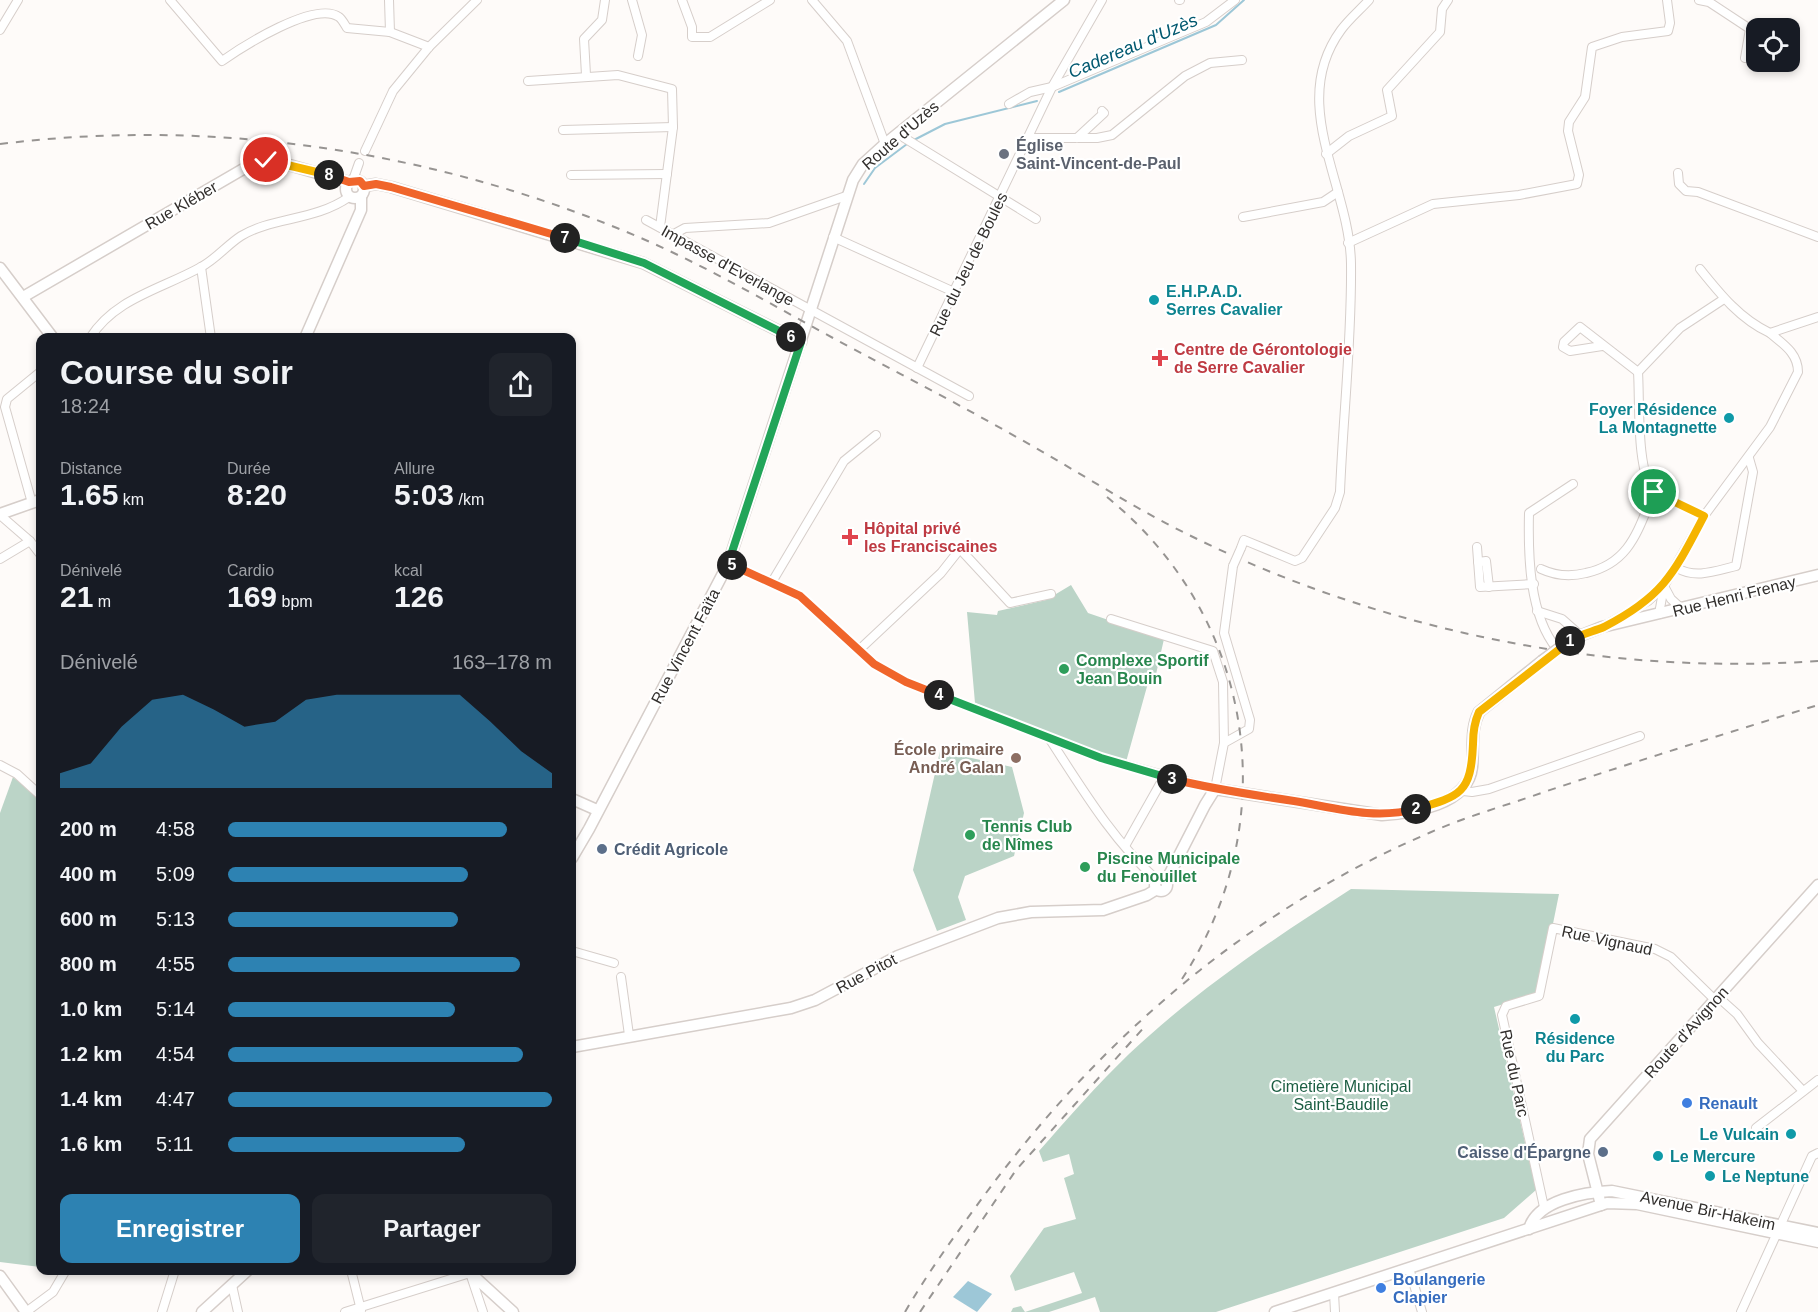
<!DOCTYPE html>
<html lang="fr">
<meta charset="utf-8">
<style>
body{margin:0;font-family:Arial,sans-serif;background:#20242c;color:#f1f3f6;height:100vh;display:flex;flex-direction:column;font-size:22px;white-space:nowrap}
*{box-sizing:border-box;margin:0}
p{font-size:20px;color:#9ea1a6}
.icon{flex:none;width:33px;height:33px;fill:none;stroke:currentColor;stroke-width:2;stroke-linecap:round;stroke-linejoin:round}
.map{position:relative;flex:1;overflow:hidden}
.details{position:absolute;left:36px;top:333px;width:540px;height:942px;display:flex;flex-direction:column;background:#171b24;border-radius:12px;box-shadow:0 3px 9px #0003}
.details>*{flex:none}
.controls{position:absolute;left:1746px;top:18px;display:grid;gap:12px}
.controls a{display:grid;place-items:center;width:54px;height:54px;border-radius:12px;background:#171b24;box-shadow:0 3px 9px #0003;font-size:30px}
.pin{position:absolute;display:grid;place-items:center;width:51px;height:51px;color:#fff;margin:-26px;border:3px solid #fff;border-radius:50%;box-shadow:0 2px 6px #0007}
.km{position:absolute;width:30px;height:30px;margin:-15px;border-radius:50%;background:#222;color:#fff;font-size:16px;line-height:30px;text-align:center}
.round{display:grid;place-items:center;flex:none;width:63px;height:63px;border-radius:12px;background:#20242c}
.head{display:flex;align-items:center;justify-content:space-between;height:102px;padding:0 24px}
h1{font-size:33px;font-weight:700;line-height:45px}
.stats{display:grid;grid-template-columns:repeat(3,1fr);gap:9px;height:102px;padding:6px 24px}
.stats div{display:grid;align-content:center}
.stats b{font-size:30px;font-weight:700}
.stats small{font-size:16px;font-weight:400}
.stats p{font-size:16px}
.chart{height:168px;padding:12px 24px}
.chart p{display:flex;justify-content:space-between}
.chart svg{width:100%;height:108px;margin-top:6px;fill:#2d82b2;opacity:.7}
.cta{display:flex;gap:12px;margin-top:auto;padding:12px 24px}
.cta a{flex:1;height:69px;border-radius:12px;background:#2d82b2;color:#fff;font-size:24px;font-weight:700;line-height:69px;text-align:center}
.cta a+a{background:#20242c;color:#f1f3f6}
ul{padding:0 24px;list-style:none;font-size:20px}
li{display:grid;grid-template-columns:96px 72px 1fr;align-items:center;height:45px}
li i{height:15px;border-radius:8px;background:#2d82b2}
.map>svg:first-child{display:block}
.green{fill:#bbd4c7}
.water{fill:#9dc7d7}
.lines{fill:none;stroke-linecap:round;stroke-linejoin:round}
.stream{stroke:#9dc7d7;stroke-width:2}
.street-casing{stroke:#d6ceca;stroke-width:10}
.secondary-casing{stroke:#d6ceca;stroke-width:13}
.street{stroke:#fff;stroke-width:8}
.secondary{stroke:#fff;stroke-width:10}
.rail{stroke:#979492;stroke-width:2;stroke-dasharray:8 8;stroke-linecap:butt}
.street-bridge-casing{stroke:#d6ceca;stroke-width:10;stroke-linecap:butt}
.secondary-bridge-casing{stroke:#d6ceca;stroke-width:13;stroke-linecap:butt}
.street-bridge{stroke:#fff;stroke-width:8}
.secondary-bridge{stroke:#fff;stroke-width:10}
.split-1-casing{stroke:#fff;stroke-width:12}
.split-2-casing{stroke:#fff;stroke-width:12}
.split-3-casing{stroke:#fff;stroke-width:12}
.split-4-casing{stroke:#fff;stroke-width:12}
.split-5-casing{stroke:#fff;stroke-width:12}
.split-6-casing{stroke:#fff;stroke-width:12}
.split-7-casing{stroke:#fff;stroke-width:12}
.split-8-casing{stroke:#fff;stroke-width:12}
.split-9-casing{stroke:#fff;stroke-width:12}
.split-1{stroke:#f5b400;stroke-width:8}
.split-2{stroke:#f5b400;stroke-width:8}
.split-3{stroke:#f0652b;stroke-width:8}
.split-4{stroke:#22a559;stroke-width:8}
.split-5{stroke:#f0652b;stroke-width:8}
.split-6{stroke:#22a559;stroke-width:8}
.split-7{stroke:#22a559;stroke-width:8}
.split-8{stroke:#f0652b;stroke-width:8}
.split-9{stroke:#f5b400;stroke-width:8}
.worship-dot{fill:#6b7280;stroke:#fff;stroke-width:2}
.culture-dot{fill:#0f9aa8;stroke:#fff;stroke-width:2}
.health-dot{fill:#e0444e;stroke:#fff;stroke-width:2}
.leisure-dot{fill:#2e9e5b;stroke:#fff;stroke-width:2}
.education-dot{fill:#8d6e63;stroke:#fff;stroke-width:2}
.service-dot{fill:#5c6f8a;stroke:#fff;stroke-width:2}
.shop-dot{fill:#3f7fe0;stroke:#fff;stroke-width:2}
.labels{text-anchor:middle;stroke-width:4.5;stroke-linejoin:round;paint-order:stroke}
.street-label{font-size:16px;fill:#322f2d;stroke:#fff}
.worship-label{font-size:16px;font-weight:bold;fill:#5b616d;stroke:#fff;text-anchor:start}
.culture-label{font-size:16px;font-weight:bold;fill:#0d838f;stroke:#fff;text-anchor:start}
.health-label{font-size:16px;font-weight:bold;fill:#be3a42;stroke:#fff;text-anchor:start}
.leisure-label{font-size:16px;font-weight:bold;fill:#27864d;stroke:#fff;text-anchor:start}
.education-label{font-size:16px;font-weight:bold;fill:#785e54;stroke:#fff;text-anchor:end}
.service-label{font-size:16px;font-weight:bold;fill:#4e5e75;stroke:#fff;text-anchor:start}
.park-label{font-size:16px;fill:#1c5e43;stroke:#fff}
.shop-label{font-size:16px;font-weight:bold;fill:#366cbe;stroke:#fff;text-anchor:start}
.water-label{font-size:18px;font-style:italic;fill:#00586f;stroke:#fff}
</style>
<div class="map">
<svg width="1818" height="1312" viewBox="0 0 1818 1312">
<rect width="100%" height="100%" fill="#fefbf9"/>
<g class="green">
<polygon points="1071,585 1088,613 1164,639 1154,683 1148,683 1126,762 1110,758 975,703 967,612 997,615 998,611 1046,600"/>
<polygon points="940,751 1012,767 1024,813 1014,856 965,876 958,897 966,920 937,931 913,870"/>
<polygon points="13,777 40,799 40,1267 0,1262 0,813"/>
<path d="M 1351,889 L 1559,894 L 1539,993 L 1494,1007 L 1536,1190 L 1504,1218 L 1216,1312 L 1100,1312 L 1095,1297 L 1049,1312 L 1011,1312 L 1013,1308 L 1021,1306 L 1025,1312 L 1082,1293 L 1074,1272 L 1015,1291 L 1010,1276 L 1044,1228 L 1076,1219 L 1064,1178 L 1074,1174 L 1069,1154 L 1043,1162 L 1039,1151 C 1068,1118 1097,1085 1129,1054 C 1197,990 1273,939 1351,889 Z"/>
</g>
<polygon class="water" points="968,1281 992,1294 977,1312 953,1297"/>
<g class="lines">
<g class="stream">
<polyline points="1059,92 1216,25 1244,0"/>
<polyline points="912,141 945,124 1037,101"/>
<polyline points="864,184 875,168 907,144"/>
</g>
<g class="street-casing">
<g id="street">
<path d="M 170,0 L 222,61 C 242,47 315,0 339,17 C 342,19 345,25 347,28 L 390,32 L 429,47"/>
<polyline points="389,0 390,32"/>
<polyline points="632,0 642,35 638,56"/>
<polyline points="682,0 692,27 692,37 710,37 770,0"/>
<polyline points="812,0 847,41 885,144"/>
<polyline points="1179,0 1180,0"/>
<polyline points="1699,0 1709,2 1750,29 1745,58"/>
<polyline points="0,30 18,0"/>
<polyline points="586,75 584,39 602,20 605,0"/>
<polyline points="528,81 618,75 672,89 673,127 660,227"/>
<polyline points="1009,104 1030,92 1052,87 1206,22 1235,0"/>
<polyline points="563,130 673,127"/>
<polyline points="898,134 1036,219"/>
<polyline points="1029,138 1097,138 1112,135 1185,76 1210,63 1242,60"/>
<polyline points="1077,138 1104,113 1102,111"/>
<polyline points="365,151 393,91 429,47 477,0"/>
<polyline points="1326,154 1349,136 1392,116 1387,90 1440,32 1442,9 1448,0"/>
<polyline points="1678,173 1679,184 1686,191 1698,192 1818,237"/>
<polyline points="571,175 667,174"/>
<polyline points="353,180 359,163"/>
<polyline points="1243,217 1323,202 1338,192"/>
<polyline points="646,220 969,396"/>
<polyline points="674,234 685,228 769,223 846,196"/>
<polyline points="833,237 954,292"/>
<polyline points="1348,243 1433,204 1519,195 1577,184 1579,175 1568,131 1569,122 1585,97 1592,47 1622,37 1668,31 1670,23 1667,0"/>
<polyline points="201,267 211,338"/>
<path d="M 1700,269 C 1720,294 1740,319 1770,333"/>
<path d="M 90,338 C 115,298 162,289 201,267 C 216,259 227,245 241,236 C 272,217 315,221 349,197"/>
<polyline points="1602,346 1570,351 1563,347 1564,342 1580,327 1638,372"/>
<polyline points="917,368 1052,87 1102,0"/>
<polyline points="32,503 5,407 7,399 40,372"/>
<polyline points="0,515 30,541 40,554"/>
<path d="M 1704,516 L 1654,492 C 1636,472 1640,401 1638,372 L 1680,328 L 1724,299"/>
<polyline points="1477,547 1480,587 1534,584"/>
<path d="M 1241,548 L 1244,540 L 1295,561 L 1302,558 L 1335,508 L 1340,492 C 1343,417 1352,339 1351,264 C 1350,185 1287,104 1341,30 C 1349,19 1360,10 1369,0"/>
<polyline points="0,559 30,541"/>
<polyline points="1478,562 1486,561 1489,587"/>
<polyline points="728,564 800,596 874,664 906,682 1101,758 1215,789 1224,743 1249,729 1250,720 1224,633 1233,566"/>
<path d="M 1677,568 C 1696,579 1715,571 1736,566 L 1753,472 L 1749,458"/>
<path d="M 1541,569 C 1556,576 1570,577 1586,573 C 1631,563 1638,529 1654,492"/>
<polyline points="772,582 844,461 876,435"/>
<polyline points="1664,586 1671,599 1682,609"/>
<polyline points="1537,611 1562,619 1579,634"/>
<path d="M 1659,614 L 1664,586 L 1704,516 L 1770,427 L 1798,372 C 1798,353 1783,344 1770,333 L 1818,317"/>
<polyline points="1111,619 1213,651 1223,682 1224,743"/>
<polyline points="1611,622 1648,601 1664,586"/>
<polyline points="860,649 941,573 960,549 1010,603 1051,594"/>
<path d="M 1557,649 C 1529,615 1528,555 1529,513 L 1573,484"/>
<path d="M 1049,738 C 1081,787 1113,841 1157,880"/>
<polyline points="0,765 17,774 40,795"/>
<polyline points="1463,791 1472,792 1489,789 1640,736"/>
<polyline points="1125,846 1164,777"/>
<polyline points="572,951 614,963"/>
<polyline points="621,977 629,1035"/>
<polyline points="1718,997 1737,1014 1758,1043 1803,1091"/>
<polyline points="1756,1128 1818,1080"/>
<polyline points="1544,1207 1502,1015 1506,1006 1539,996 1553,928 1655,949 1671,957 1715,1000"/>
<polyline points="1409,1268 1422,1312"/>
<polyline points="351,1270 361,1310"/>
<polyline points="232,1285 238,1312"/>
<polyline points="1334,1293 1335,1312"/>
<polyline points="26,1312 53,1292 66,1270"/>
<polyline points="162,1312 175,1270"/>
<polyline points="345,1312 470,1273 483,1312"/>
<polyline points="1741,1312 1812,1156 1818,1153"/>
</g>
</g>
<g class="secondary-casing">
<g id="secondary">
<circle cx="355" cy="189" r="9"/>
<polyline points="364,186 376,184 391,187 643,263 801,342"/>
<polyline points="0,268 53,338"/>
<polyline points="23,297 257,161 275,161 349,182"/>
<polyline points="305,338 361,210 361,197"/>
<polyline points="0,514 40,500"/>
<polyline points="1572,639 1602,627 1818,575"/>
<polyline points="572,799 597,810"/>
<polyline points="572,858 589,829 728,564 853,180 863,164 885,144 1064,0"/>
<circle cx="1161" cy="885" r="6"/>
<path d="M 1166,881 L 1205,805 L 1215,789 L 1382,815 C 1413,813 1468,805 1472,767 C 1474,748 1470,730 1479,712 L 1542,661"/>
<polyline points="572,1047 791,1008 815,1000 898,956 998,918 1031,912 1103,910 1147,895 1157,889"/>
<polyline points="1601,1205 1588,1154 1590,1139 1818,885"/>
<path d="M 1529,1229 C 1537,1200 1585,1192 1612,1191 L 1818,1233"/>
<polyline points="467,1270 513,1312"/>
<polyline points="0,1276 26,1312"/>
<polyline points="202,1312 248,1270"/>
<polyline points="1275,1312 1607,1203 1637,1204 1818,1242"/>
</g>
</g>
<use href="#street" class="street"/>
<use href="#secondary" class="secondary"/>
<g class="rail">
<path d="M 0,144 C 209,118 422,149 617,228 C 692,258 762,299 833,338 C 904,376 976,413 1046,454 C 1093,481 1140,511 1189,535 C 1382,631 1603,676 1818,661"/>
<path d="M 1107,497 C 1254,616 1286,820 1182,979"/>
<path d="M 905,1312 C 926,1276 950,1242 975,1208 C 1092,1046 1244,912 1429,833 C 1467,816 1508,805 1547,791 C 1637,761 1727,733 1818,705"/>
<polyline points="920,1312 1016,1170 1147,1024"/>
</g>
<g class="street-bridge-casing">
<polyline id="street-bridge" points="1233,566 1241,548"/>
</g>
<g class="secondary-bridge-casing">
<polyline id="secondary-bridge" points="1542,661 1572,639"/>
</g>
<use href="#street-bridge" class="street-bridge"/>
<use href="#secondary-bridge" class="secondary-bridge"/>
</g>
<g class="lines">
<g class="split-1-casing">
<path id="split-1" d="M 1570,641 C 1580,634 1592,632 1604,627 C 1664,596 1674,573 1704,516 L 1654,492"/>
</g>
<g class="split-2-casing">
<path id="split-2" d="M 1416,809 C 1461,796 1471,793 1473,744 C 1473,732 1474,723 1479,712 L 1570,641"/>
</g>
<g class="split-3-casing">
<path id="split-3" d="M 1172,779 C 1212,789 1253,795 1294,801 C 1336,808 1374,820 1416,809"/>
</g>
<g class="split-4-casing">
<polyline id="split-4" points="939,695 1101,758 1172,779"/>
</g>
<g class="split-5-casing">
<polyline id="split-5" points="732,565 800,596 874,664 906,682 939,695"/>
</g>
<g class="split-6-casing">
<polyline id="split-6" points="732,565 728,564 801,342 791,337"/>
</g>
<g class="split-7-casing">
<polyline id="split-7" points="565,238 644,263 791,337"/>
</g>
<g class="split-8-casing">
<polyline id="split-8" points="329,175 349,182 360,181 364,186 376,184 391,187 565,238"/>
</g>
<g class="split-9-casing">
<polyline id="split-9" points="266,160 329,175"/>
</g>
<use href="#split-1" class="split-1"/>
<use href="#split-2" class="split-2"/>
<use href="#split-3" class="split-3"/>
<use href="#split-4" class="split-4"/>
<use href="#split-5" class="split-5"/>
<use href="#split-6" class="split-6"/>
<use href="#split-7" class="split-7"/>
<use href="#split-8" class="split-8"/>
<use href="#split-9" class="split-9"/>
</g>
<circle class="worship-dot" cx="1004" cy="154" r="6"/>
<g class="culture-dot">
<circle cx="1154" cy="300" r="6"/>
<circle cx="1729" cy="418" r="6"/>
<circle cx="1575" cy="1019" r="6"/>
<circle cx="1791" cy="1134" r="6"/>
<circle cx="1658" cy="1156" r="6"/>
<circle cx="1710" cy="1176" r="6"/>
</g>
<g class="health-dot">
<path d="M1157 349h6v6h6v6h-6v6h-6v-6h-6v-6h6z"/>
<path d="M847 528h6v6h6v6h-6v6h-6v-6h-6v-6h6z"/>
</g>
<g class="leisure-dot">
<circle cx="1064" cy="669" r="6"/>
<circle cx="970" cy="835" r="6"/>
<circle cx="1085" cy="867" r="6"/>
</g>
<circle class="education-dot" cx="1016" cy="758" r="6"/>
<g class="service-dot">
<circle cx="602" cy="849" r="6"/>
<circle cx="1603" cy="1152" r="6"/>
</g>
<g class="shop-dot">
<circle cx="1687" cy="1103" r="6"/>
<circle cx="1381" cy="1288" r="6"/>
</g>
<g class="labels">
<g class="street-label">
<text transform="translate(900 135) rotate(-41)" y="6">Route d'Uzès</text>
<text transform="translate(181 205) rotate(-30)" y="6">Rue Kléber</text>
<text transform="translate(968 264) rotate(-64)" y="6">Rue du Jeu de Boules</text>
<text transform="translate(728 265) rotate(29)" y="6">Impasse d'Everlange</text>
<text transform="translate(1734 596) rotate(-14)" y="6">Rue Henri Frenay</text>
<text transform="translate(685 646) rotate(-62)" y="6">Rue Vincent Faïta</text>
<text transform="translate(1607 940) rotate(12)" y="6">Rue Vignaud</text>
<text transform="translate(866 973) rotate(-28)" y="6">Rue Pitot</text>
<text transform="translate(1686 1032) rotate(-48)" y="6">Route d'Avignon</text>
<text transform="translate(1515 1073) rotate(78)" y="6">Rue du Parc</text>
<text transform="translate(1708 1210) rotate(12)" y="6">Avenue Bir-Hakeim</text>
</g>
<g class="worship-label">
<text x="1016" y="151">Église<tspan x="1016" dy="18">Saint-Vincent-de-Paul</tspan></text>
</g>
<g class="culture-label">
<text x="1166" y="297">E.H.P.A.D.<tspan x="1166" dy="18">Serres Cavalier</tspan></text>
<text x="1717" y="415" text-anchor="end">Foyer Résidence<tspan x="1717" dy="18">La Montagnette</tspan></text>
<text x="1575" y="1044" text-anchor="middle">Résidence<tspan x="1575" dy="18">du Parc</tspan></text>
<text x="1779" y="1140" text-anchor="end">Le Vulcain</text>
<text x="1670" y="1162">Le Mercure</text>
<text x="1722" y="1182">Le Neptune</text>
</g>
<g class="health-label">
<text x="1174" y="355">Centre de Gérontologie<tspan x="1174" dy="18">de Serre Cavalier</tspan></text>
<text x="864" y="534">Hôpital privé<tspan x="864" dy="18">les Franciscaines</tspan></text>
</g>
<g class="leisure-label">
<text x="1076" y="666">Complexe Sportif<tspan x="1076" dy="18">Jean Bouin</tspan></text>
<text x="982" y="832">Tennis Club<tspan x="982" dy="18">de Nîmes</tspan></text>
<text x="1097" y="864">Piscine Municipale<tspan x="1097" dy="18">du Fenouillet</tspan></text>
</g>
<g class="education-label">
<text x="1004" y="755">École primaire<tspan x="1004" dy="18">André Galan</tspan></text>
</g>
<g class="service-label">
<text x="614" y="855">Crédit Agricole</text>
<text x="1591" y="1158" text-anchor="end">Caisse d'Épargne</text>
</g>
<g class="park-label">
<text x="1341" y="1092">Cimetière Municipal<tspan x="1341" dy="18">Saint-Baudile</tspan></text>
</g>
<g class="shop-label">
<text x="1699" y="1109">Renault</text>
<text x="1393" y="1285">Boulangerie<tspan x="1393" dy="18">Clapier</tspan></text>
</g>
<g class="water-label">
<text transform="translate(1133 46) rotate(-23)" y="6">Cadereau d'Uzès</text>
</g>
</g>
</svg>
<div class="controls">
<a><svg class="icon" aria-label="locate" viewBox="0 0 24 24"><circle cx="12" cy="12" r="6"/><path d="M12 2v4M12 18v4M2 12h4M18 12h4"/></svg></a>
</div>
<div class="pin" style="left:1654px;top:492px;background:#1e9e55"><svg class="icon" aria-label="arrive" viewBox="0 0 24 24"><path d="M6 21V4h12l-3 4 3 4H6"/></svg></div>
<div class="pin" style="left:266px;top:160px;background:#d93025"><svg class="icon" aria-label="check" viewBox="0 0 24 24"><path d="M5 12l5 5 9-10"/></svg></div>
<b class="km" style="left:1570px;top:641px">1</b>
<b class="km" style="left:1416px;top:809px">2</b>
<b class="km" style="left:1172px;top:779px">3</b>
<b class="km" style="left:939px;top:695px">4</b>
<b class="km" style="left:732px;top:565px">5</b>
<b class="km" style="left:791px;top:337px">6</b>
<b class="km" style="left:565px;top:238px">7</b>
<b class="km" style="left:329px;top:175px">8</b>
<section class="details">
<div class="head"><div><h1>Course du soir</h1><p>18:24</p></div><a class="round"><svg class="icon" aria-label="share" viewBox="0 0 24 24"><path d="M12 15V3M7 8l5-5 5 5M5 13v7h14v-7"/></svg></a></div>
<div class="stats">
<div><p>Distance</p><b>1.65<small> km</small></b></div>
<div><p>Durée</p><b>8:20</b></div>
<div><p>Allure</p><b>5:03<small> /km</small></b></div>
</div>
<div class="stats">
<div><p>Dénivelé</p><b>21<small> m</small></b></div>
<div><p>Cardio</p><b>169<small> bpm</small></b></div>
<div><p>kcal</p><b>126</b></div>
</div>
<div class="chart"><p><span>Dénivelé</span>163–178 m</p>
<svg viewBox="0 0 160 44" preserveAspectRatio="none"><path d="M0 44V38L10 34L20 19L30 8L40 6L50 12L60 19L70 17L80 8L90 6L100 6L110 6L120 6L130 6L140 17L150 29L160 38V44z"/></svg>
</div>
<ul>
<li><b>200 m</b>4:58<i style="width:86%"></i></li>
<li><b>400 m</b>5:09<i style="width:74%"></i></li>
<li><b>600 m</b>5:13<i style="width:71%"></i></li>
<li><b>800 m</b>4:55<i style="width:90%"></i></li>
<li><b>1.0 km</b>5:14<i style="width:70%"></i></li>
<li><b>1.2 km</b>4:54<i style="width:91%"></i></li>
<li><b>1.4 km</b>4:47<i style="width:100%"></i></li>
<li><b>1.6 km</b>5:11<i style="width:73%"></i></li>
</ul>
<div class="cta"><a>Enregistrer</a><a>Partager</a></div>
</section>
</div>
